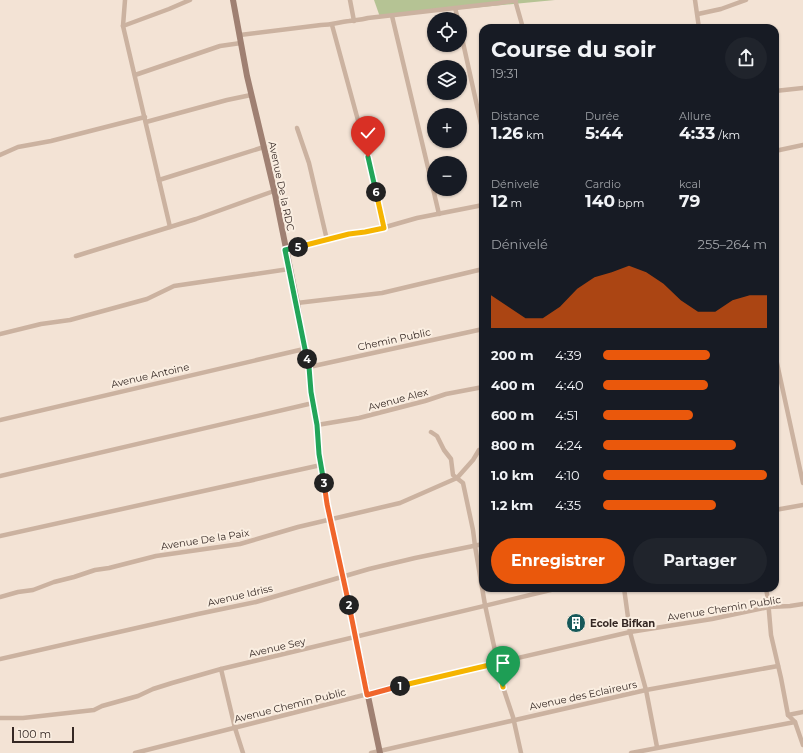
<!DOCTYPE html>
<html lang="fr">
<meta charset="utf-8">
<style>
body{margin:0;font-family:Montserrat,sans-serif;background:#20242c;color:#f1f3f6;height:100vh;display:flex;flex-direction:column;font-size:15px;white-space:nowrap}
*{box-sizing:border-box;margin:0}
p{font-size:13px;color:#9ea1a6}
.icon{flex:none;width:22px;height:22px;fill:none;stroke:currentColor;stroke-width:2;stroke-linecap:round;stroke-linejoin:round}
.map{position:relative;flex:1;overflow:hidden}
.details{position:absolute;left:479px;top:24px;width:300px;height:568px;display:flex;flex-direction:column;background:#171b24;border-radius:12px;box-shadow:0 1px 3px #0004}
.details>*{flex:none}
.controls{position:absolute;left:427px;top:12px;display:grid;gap:8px}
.controls a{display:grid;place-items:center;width:40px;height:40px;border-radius:50%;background:#171b24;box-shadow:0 1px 3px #0004;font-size:20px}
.scale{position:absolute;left:12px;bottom:10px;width:62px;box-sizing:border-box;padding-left:4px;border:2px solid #352824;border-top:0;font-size:11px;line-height:14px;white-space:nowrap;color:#352824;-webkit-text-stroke:3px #faeee1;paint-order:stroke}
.pin{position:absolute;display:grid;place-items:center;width:34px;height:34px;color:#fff;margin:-41px -17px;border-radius:50% 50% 50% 0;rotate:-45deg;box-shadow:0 0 4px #0007}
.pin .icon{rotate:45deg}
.km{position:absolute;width:20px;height:20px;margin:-10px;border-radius:50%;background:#222;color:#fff;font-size:11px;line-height:20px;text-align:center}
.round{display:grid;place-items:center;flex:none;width:42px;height:42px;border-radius:21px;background:#20242c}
.head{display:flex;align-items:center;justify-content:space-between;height:68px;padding:0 12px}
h1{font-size:22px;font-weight:700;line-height:30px}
.stats{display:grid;grid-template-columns:repeat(3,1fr);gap:6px;height:68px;padding:4px 12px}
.stats div{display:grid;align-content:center}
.stats b{font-size:17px;font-weight:700}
.stats small{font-size:11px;font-weight:400}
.stats p{font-size:11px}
.chart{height:112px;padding:8px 12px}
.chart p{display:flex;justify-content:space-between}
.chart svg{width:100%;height:72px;margin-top:4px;fill:#ea580c;opacity:.7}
.button{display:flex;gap:8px;margin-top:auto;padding:8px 12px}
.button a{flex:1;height:46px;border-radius:24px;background:#ea580c;color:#fff;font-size:16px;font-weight:700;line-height:46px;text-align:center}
.button a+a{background:#20242c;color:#f1f3f6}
ul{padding:0 12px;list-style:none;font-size:13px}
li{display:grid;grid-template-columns:64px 48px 1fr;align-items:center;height:30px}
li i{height:10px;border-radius:5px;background:#ea580c}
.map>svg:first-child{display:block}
.green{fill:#b5c394}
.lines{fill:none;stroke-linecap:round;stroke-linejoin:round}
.street{stroke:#cbb2a0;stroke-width:4.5}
.secondary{stroke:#9f8072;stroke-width:6}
.split-1-casing{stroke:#fff;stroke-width:8}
.split-2-casing{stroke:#fff;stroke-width:8}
.split-3-casing{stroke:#fff;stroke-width:8}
.split-4-casing{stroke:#fff;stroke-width:8}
.split-5-casing{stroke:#fff;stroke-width:8}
.split-6-casing{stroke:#fff;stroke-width:8}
.split-7-casing{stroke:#fff;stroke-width:8}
.split-1{stroke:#f5b400;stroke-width:5}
.split-2{stroke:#f0652b;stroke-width:5}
.split-3{stroke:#f0652b;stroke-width:5}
.split-4{stroke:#22a559;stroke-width:5}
.split-5{stroke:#22a559;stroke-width:5}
.split-6{stroke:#f5b400;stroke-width:5}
.split-7{stroke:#22a559;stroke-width:5}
.labels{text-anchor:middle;stroke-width:4;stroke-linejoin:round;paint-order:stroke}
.street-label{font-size:10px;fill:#352824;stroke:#faeee1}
.poi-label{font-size:10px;font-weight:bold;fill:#352824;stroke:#faeee1;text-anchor:start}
</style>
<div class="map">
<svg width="803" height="753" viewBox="0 0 803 753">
<rect width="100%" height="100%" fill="#f3e3d5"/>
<polygon class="green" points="374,0 555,0 380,17"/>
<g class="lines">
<g class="street">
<polyline points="125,0 123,26 170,227"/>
<polyline points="350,0 354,21"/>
<polyline points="515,0 523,28"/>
<polyline points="695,0 699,28"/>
<polyline points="455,8 458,19"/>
<polyline points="698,14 721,9 746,0"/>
<polyline points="392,16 439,214"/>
<polyline points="332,25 368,157 384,228"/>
<polyline points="123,26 169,9 190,0"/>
<polyline points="460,29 483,133"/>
<path d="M 240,35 L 321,25 C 333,25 338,22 349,21 C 356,20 361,20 368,18 L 499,3 L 516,0"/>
<polyline points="135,75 220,46 241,43"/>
<polyline points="775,91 803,88"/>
<polyline points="146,122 227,100 251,95"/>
<polyline points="297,128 309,163 327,240"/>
<polyline points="775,151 803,145"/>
<polyline points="0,155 18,147 51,141 145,117"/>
<polyline points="159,180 264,147"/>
<polyline points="285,250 349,234 375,230 417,218 483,205"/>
<polyline points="76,256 196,219 274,191"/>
<polyline points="297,303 382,293 483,269"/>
<polyline points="0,334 41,324 70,320 147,299 174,286 289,269"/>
<polyline points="775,354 803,483"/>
<polyline points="309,367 483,329"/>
<polyline points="0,420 304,349"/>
<polyline points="317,425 359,418 425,401 446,394 483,387"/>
<polyline points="431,432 437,436 444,450 451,459 453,475 463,483 473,530 475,546 485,605 503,687 513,717 521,753"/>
<polyline points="0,476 313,403"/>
<polyline points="775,510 803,505"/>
<polyline points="0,536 321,465"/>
<polyline points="624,588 630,632 646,690 657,747"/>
<polyline points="766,588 768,600 771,635 781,678 788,715 795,722 803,745"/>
<polyline points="0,597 18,592 33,590 54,582 74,577 95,570 109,568 156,556 240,544 298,527 400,503 457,478 473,460 479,450 483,448"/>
<polyline points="0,659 198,614 256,602 369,569 415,558 483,544"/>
<polyline points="221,669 235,728 243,753"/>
<polyline points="788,715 803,712"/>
<polyline points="0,718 23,718 94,710 102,706 138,696 153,689 172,683 221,669 559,588"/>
<polyline points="135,753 431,678 630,632 712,619 769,607 790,606 803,604"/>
<polyline points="371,753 646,690 778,666"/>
<polyline points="631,753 795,722"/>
</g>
<polyline class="secondary" points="233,0 247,76 275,194 297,303 304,349 309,367 311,392 317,425 319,454 327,505 338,553 380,753"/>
</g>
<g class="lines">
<g class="split-1-casing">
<polyline id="split-1" points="400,686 498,663 503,687"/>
</g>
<g class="split-2-casing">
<polyline id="split-2" points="349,605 367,695 400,686"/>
</g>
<g class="split-3-casing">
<polyline id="split-3" points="324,483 327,504 349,605"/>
</g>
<g class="split-4-casing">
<polyline id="split-4" points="307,359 309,367 311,392 317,425 319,454 324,483"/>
</g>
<g class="split-5-casing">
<polyline id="split-5" points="298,247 285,250 307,359"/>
</g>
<g class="split-6-casing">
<polyline id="split-6" points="298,247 349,234 365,232 384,228 376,192"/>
</g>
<g class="split-7-casing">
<polyline id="split-7" points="368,157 376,192"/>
</g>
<use href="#split-1" class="split-1"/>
<use href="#split-2" class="split-2"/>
<use href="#split-3" class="split-3"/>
<use href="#split-4" class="split-4"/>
<use href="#split-5" class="split-5"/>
<use href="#split-6" class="split-6"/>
<use href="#split-7" class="split-7"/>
</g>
<defs>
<g id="building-disc" transform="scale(1)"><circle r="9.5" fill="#165859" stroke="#faeee1"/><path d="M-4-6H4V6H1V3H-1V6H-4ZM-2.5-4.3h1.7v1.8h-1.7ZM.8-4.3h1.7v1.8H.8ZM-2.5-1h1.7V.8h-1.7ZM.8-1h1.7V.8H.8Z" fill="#fff"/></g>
</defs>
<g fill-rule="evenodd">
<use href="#building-disc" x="576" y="623"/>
</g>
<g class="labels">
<g class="street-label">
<text transform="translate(282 186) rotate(78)" y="4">Avenue De la RDC</text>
<text transform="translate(394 339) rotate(-12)" y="4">Chemin Public</text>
<text transform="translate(150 375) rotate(-13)" y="4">Avenue Antoine</text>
<text transform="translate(398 399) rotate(-15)" y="4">Avenue Alex</text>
<text transform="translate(205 539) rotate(-9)" y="4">Avenue De la Paix</text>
<text transform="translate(240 595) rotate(-13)" y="4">Avenue Idriss</text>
<text transform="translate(724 608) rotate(-9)" y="4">Avenue Chemin Public</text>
<text transform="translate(277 647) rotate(-13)" y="4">Avenue Sey</text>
<text transform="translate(583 695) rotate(-12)" y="4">Avenue des Eclaireurs</text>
<text transform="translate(290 705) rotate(-14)" y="4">Avenue Chemin Public</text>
</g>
<g class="poi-label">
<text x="590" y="627">Ecole Bifkan</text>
</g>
</g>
</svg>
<div class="controls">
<a><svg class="icon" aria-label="locate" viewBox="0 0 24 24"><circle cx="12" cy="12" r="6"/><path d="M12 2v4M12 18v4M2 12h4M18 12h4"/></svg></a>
<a><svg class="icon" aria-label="layers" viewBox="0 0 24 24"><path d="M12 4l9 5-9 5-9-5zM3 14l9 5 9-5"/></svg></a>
<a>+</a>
<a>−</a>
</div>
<div class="scale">100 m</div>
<div class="pin" style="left:503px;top:687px;background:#1e9e55"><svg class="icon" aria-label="arrive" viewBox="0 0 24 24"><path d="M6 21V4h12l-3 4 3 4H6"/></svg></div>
<div class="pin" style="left:368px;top:157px;background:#d93025"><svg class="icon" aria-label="check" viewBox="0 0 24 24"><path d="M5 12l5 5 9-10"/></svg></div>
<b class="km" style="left:400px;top:686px">1</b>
<b class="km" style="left:349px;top:605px">2</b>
<b class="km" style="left:324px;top:483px">3</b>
<b class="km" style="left:307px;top:359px">4</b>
<b class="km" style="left:298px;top:247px">5</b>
<b class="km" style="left:376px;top:192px">6</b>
<section class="details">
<div class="head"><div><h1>Course du soir</h1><p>19:31</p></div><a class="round"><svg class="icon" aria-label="share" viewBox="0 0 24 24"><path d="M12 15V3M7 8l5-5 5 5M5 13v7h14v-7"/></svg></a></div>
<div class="stats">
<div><p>Distance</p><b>1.26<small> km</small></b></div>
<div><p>Durée</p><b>5:44</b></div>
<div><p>Allure</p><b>4:33<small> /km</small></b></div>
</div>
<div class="stats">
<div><p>Dénivelé</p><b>12<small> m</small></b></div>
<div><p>Cardio</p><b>140<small> bpm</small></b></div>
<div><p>kcal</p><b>79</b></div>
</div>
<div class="chart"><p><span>Dénivelé</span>255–264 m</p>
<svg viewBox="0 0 160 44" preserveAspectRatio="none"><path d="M0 44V24L10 31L20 38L30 38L40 31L50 20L60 13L70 10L80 6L90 10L100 17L110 27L120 34L130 34L140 27L150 24L160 24V44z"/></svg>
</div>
<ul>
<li><b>200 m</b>4:39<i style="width:65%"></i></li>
<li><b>400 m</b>4:40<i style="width:64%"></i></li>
<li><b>600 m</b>4:51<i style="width:55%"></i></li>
<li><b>800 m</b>4:24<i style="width:81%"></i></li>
<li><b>1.0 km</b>4:10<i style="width:100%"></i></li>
<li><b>1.2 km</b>4:35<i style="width:69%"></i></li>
</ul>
<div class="button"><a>Enregistrer</a><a>Partager</a></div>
</section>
</div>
